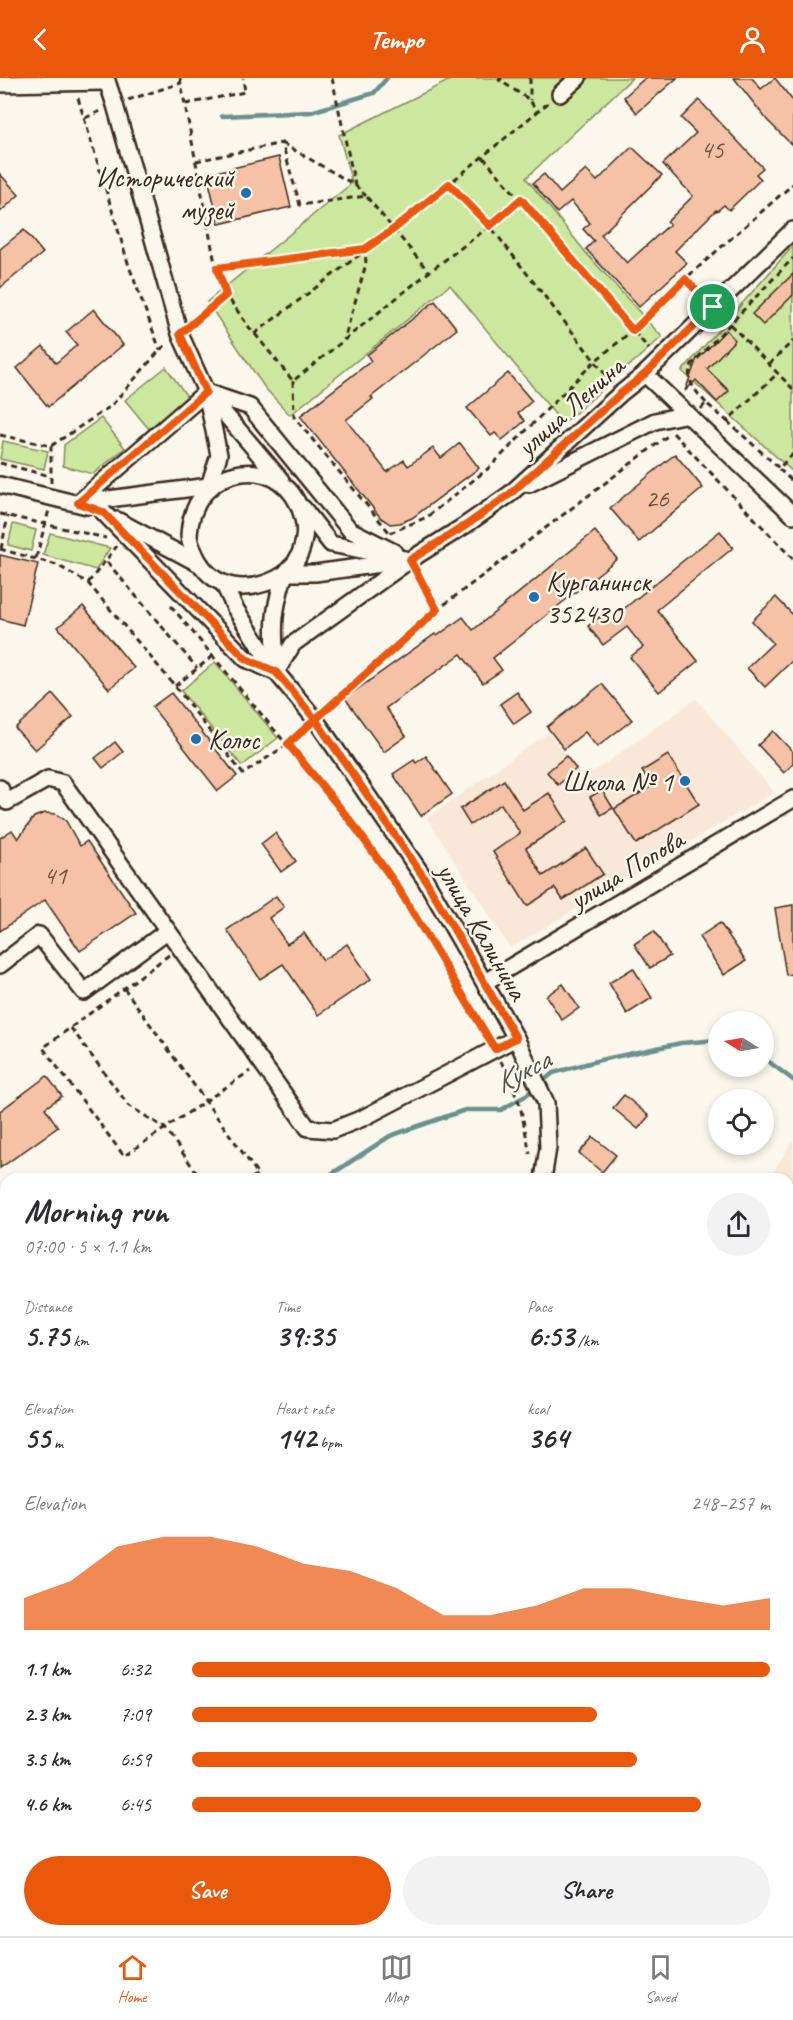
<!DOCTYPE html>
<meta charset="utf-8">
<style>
body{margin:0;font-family:Caveat,sans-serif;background:#f2f2f3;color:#2b2b33;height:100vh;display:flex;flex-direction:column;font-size:22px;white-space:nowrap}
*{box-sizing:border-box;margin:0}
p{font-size:20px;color:#7c7c81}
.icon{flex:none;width:33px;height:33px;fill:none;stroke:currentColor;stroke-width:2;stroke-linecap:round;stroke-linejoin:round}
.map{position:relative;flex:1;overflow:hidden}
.drawer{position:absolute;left:0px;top:1095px;width:794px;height:764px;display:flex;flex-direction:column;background:#fff;border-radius:18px 18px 0 0;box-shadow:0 3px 9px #0003}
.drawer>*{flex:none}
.needle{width:39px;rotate:281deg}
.tools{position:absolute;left:708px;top:933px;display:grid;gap:12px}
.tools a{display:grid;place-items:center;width:66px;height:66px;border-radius:50%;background:#fff;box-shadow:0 3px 9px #0003;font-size:30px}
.pin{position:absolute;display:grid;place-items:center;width:51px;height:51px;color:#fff;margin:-26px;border:3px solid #fff;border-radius:50%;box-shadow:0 2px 6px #0007}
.round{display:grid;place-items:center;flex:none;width:63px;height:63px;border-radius:32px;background:#f2f2f3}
.head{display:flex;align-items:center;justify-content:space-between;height:102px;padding:0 24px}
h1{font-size:33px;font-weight:700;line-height:45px}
.metrics{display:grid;grid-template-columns:repeat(3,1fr);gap:9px;height:102px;padding:6px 24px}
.metrics div{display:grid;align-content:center}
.metrics b{font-size:30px;font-weight:700}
.metrics small{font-size:16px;font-weight:400}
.metrics p{font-size:16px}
.chart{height:168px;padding:12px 24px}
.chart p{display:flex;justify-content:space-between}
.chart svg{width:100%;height:108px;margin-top:6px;fill:#ea580c;opacity:.7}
.button{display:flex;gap:12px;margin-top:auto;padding:12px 24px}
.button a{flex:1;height:69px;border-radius:36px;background:#ea580c;color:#fff;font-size:24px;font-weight:700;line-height:69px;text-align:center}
.button a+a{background:#f2f2f3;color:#2b2b33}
ul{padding:0 24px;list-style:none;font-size:20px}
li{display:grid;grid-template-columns:96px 72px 1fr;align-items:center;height:45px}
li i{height:15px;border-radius:8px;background:#ea580c}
header{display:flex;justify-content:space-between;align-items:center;height:78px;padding:0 24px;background:#ea580c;color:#fff;font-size:27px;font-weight:700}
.dock{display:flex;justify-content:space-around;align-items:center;height:84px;border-top:2px solid #e1e1e2;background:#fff;font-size:16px;color:#7c7c81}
.dock a{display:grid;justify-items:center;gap:3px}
.dock .on{color:#ea580c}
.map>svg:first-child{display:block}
.built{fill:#f9e7d7}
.green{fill:#cce89f;stroke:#84895e;stroke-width:1.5}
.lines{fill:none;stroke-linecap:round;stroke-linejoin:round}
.stream{stroke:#679190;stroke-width:4.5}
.building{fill:#f5c2a5;stroke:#3b2a1e;stroke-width:1.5}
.minor-casing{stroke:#3b2a1e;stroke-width:20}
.path{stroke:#3b2a1e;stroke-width:3;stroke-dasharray:6 4.5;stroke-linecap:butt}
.minor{stroke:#fbf7ec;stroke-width:15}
.route-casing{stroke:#fff;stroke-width:12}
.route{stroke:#ea580c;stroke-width:8}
.poi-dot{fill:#1f6fb2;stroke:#fbf7ec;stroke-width:2}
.labels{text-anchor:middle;stroke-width:5;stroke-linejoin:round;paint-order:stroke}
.number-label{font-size:26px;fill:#6a5040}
.poi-label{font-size:28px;fill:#3b2a1e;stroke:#fbf7ec;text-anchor:end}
.street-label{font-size:28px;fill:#3b2a1e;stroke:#fbf7ec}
.water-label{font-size:30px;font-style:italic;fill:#4d554e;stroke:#fbf7ec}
</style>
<header><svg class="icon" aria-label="back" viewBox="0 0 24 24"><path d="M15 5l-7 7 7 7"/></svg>Tempo<svg class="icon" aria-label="person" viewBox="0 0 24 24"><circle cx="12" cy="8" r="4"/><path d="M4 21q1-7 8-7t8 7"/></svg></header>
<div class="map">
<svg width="793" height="1858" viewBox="0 0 793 1858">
<rect width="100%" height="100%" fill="#fbf7ec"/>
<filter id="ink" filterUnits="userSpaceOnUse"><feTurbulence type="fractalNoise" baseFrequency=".0167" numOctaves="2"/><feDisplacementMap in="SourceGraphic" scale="12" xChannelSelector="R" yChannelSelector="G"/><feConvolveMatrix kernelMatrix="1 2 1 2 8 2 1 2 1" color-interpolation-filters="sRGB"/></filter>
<g filter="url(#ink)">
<g class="built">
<polygon points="696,621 774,714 510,870 427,740 548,655 583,697 598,691"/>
<polygon points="793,1062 793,1152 788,1149 788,1101 769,1101"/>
</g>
<g class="green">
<polygon points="454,0 632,0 526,100 587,176 662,259 563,346 450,207 290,337 265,310 207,224 352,105 339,57"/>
<polygon points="793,168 793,394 682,293"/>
<polygon points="166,289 189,321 149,351 125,322"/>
<polygon points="101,340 125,370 93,396 63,388 64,367"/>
<polygon points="3,363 48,373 44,391 0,381"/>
<polygon points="13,446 36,452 31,473 8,467"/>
<polygon points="50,455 110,470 96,492 43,477"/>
<polygon points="215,584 278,660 242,688 181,613"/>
</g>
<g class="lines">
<g class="stream">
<polyline points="222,38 311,34 374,15 387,0"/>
<polyline points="764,980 793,1002"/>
<polyline points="324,1101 390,1058 465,1032 501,1032 525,1018 553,995 600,982 681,965 718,962"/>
<polyline points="0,1513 6,1508"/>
</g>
</g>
<g class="building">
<polygon points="645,0 677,0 637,35 624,19"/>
<polygon points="734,0 752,0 761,11 775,0 793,23 793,68 767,42"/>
<polygon points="699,22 763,90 756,96 761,101 729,132 724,127 717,133 716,132 675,173 687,185 639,229 586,171 594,163 583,151 590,145 571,123 557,135 533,105 544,96 560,115 586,92 597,103 632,69 662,97 601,157 627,185 670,146 667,144 693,118 663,86 696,55 681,40"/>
<polygon points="279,79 291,129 219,146 207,96"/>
<polygon points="0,96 19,117 0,134"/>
<polygon points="24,152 43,175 0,210 0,171"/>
<polygon points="793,196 793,217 763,247 752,236"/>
<polygon points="435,223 457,251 371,319 373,321 346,342 387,394 404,382 408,388 433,370 441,380 460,365 479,390 412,440 400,445 390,446 380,439 300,338 371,283 367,277"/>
<polygon points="94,231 123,267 48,329 17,290 43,268 56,285 77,267 66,254"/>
<polygon points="726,252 735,262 707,291 729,313 717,324 696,302 685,313 697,280 698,281"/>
<polygon points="508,295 532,323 518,335 525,343 502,362 495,355 491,358 467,330"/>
<polygon points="675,376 703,410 639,464 610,430"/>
<polygon points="595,453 617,481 493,580 502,592 483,605 461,576 386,630 406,658 384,674 345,620 435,556 437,558 463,539 473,552"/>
<polygon points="720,453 733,470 657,532 698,583 659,614 630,579 643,569 627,549 603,567 588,548 599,539 605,546"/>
<polygon points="0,477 38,486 23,547 0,541"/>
<polygon points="776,519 793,537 793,582 765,609 747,590 773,565 752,543"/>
<polygon points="83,528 134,590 109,611 58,549"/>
<polygon points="602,606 632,642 597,669 585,654 564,671 547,649"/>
<polygon points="517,614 531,634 514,646 500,626"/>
<polygon points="171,615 237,698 218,713 152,629"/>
<polygon points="53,616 73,639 35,672 15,650"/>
<polygon points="773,653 793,674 793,686 784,695 758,667"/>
<polygon points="115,664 123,674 103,690 95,680"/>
<polygon points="668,677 699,726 636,766 614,731 652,708 642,693"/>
<polygon points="426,678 452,716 421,738 393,696 414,682 416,685"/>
<polygon points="566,678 576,691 558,707 547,694"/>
<polygon points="504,702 523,732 549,715 567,743 526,770 543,798 586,770 603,796 563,822 555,810 527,828 493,774 520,755 501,726 470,747 460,731"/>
<polygon points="602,712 613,730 601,737 590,719"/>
<polygon points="45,735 56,736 66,743 80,768 87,763 136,835 80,873 45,822 0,853 0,760 12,752 18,761 34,739"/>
<polygon points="275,755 296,783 281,794 261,766"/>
<polygon points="276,818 284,829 269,840 287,866 304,855 323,882 347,866 371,901 318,937 283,886 260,901 227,852"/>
<polygon points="793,827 793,896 786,897 775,830"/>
<polygon points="720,845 746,883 724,897 699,859"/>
<polygon points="654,853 670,878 650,890 634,866"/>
<polygon points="633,890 652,920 627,936 609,905"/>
<polygon points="563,906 579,930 562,942 546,918"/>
<polygon points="47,998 62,1018 45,1030 58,1049 0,1090 0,1033"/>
<polygon points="624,1017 649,1038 638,1051 613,1030"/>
<polygon points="593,1059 616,1077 602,1094 579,1075"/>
</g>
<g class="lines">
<g class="minor-casing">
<g id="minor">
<polyline points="0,6 107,4"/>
<polyline points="560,16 578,0"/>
<polyline points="645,296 793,437"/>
<polyline points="206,314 250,329 350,452 394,474"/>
<polyline points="207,315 281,402"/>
<polyline points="529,406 655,343 688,336"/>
<polyline points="0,407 87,428"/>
<polyline points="78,425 209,408 219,377 206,314 180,256 115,27 106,0"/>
<polyline points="78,425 206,314"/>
<polyline points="303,430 331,466 410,482"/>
<polyline points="103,434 246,581 275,594"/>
<polyline points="117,442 201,487"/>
<polyline points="286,495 315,495 396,484"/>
<polyline points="223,505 235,530 276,594 315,641 425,801 516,960 546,1025 548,1070 543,1101"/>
<polyline points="276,594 293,566 410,482 464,448 510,416 620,316 645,296 793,152"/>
<path d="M 276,594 C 276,577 273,557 275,539 C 276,529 281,504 286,495 C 288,491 292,488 295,485 C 303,472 307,455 303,441 C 288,372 193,382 189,457 C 189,466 194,474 198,482 C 218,517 257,514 286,495"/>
<polyline points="0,710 7,724 48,701 63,705 308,1050 333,1052 363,1040 516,960"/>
<polyline points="0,887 39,857 84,914 167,853"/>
<polyline points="485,904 793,721"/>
<polyline points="0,1225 6,1234"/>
<polyline points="788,1323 793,1325"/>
<polyline points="0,1575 6,1571"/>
<polyline points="424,1852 427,1858"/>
<polyline points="60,1858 67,1852"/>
</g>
</g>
<g class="path">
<polyline points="180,0 214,180 226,217"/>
<polyline points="332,0 355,107"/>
<polyline points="502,0 499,2 530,22 536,33"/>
<polyline points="530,0 530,22"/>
<polyline points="78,20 129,188 160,272"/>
<polyline points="128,22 181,5"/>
<polyline points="186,26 245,14 243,0"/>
<polyline points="85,40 103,32"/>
<polyline points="282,65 355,107 366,118"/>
<polyline points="483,79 649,271"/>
<polyline points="196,83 282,65 300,127 366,118 429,194"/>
<polyline points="449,106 490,148 612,305"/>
<polyline points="217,191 365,171 366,186 344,262"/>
<polyline points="704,219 685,201 793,106"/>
<polyline points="723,239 793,311"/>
<polyline points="191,247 226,217 254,256 394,151 548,25"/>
<polyline points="255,256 293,303 429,194 490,148 521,121"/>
<polyline points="769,286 793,263"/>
<polyline points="293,303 294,339 389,454"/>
<path d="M 706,325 C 696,313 684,302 692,286 L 793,180"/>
<polyline points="701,331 706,325 727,343 778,295"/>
<polyline points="727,343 779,390 793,376"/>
<polyline points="673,355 793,481"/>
<polyline points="0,357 51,368 111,328 160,272 167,266"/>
<polyline points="0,385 50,398"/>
<polyline points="779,391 793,404"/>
<polyline points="51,405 51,368"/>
<polyline points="0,436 106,460"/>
<polyline points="390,455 427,439 490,389 595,283 632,253 685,201"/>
<polyline points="0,471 57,487 88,505 175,608 243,696 288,666 304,651"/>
<polyline points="1,471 8,438"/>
<polyline points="36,480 49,432"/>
<polyline points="107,484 197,590"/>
<polyline points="417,494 437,532"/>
<polyline points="88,505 117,468"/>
<polyline points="171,528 353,746 397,808 488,959"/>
<polyline points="175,608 213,578"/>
<polyline points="326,631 437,532 670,356"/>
<polyline points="169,877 43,970 124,1078 250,993"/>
<polyline points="124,910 258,1096 251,1101"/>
<polyline points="71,950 129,1028 165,1050 201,1101"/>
<polyline points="501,983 520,1027 530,1076"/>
</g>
<use href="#minor" class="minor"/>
</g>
</g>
<g class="lines" filter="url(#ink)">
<g class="route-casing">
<polyline id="route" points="713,229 685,201 633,253 521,121 490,148 449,106 394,151 365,171 217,190 226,217 180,256 206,314 78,425 103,434 246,581 276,594 315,641 425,801 516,960 495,971 397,808 353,746 288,666 437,532 410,482 465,448 510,416 620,316 645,296 713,229"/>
</g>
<use href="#route" class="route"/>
</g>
<g class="poi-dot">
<circle cx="246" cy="115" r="6"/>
<circle cx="534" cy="519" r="6"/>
<circle cx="196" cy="661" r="6"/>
<circle cx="685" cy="703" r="6"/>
</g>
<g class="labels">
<g class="number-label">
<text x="712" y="80">45</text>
<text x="657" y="429">26</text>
<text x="55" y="806">41</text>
</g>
<g class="poi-label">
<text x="234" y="109">Исторический<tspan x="234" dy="32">музей</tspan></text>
<text x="546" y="513" text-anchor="start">Курганинск<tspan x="546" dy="32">352430</tspan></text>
<text x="208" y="671" text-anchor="start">Колос</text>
<text x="673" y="713">Школа № 1</text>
</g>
<g class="street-label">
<text transform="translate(570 328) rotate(-42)" y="10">улица Ленина</text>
<text transform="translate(626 791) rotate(-31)" y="10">улица Попова</text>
<text transform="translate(483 853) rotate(60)" y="10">улица Калинина</text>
</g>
<g class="water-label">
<text transform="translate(522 993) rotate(-28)" y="10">Кукса</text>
</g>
</g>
</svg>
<div class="tools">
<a><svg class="needle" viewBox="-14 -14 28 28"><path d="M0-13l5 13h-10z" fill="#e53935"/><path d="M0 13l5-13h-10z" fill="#7c7c81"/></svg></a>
<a><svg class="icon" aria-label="locate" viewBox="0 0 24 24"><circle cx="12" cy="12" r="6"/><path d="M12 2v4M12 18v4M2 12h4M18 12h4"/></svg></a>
</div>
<div class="pin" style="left:713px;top:229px;background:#1e9e55"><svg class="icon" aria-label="arrive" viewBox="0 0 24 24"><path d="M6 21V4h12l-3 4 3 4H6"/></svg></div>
<section class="drawer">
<div class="head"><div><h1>Morning run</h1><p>07:00 · 5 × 1.1 km</p></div><a class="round"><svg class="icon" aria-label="share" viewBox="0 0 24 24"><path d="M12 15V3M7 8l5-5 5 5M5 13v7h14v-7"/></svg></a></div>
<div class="metrics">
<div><p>Distance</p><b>5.75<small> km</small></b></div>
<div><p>Time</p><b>39:35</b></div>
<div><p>Pace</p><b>6:53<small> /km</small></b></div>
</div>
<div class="metrics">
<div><p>Elevation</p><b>55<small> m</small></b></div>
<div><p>Heart rate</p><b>142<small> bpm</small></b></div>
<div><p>kcal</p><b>364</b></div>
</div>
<div class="chart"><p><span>Elevation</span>248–257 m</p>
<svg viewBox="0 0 160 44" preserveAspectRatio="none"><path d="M0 44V31L10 24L20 10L30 6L40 6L50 10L60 17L70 20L80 27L90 38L100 38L110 34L120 27L130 27L140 31L150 34L160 31V44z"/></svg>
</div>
<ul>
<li><b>1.1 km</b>6:32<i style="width:100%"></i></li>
<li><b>2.3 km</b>7:09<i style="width:70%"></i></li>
<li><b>3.5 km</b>6:59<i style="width:77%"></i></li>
<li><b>4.6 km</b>6:45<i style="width:88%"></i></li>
</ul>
<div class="button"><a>Save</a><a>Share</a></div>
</section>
</div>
<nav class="dock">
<a class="on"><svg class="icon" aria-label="home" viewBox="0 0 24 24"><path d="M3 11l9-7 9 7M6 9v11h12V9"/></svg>Home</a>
<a><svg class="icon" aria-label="map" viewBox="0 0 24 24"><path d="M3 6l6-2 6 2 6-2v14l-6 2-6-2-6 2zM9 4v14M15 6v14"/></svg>Map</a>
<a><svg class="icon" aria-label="saved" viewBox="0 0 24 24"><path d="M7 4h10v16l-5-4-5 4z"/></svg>Saved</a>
</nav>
